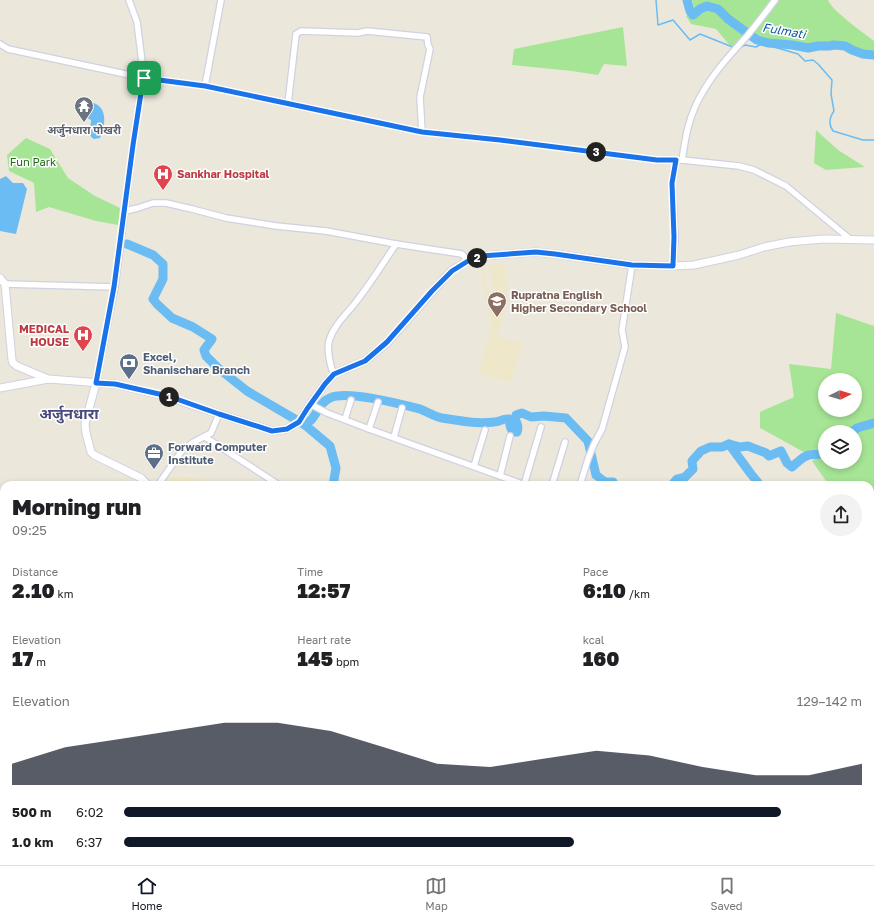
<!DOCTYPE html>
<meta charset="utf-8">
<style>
body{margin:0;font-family:"Golos Text","Noto Sans Devanagari",sans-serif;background:#f2f2f2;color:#202124;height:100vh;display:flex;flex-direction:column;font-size:15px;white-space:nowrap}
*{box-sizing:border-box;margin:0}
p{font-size:13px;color:#757577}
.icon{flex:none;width:22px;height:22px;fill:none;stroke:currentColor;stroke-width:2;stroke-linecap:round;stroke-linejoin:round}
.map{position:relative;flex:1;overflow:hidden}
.sheet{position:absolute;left:0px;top:481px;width:874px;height:384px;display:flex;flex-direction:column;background:#fff;border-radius:12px 12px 0 0;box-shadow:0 2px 6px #0003}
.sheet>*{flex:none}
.needle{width:26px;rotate:85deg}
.controls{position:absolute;left:818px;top:373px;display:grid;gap:8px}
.controls a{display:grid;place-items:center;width:44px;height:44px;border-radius:50%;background:#fff;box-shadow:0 2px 6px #0003;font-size:20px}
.pin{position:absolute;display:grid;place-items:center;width:34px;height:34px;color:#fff;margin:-17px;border-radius:8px;box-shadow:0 2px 6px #0006}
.km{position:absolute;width:20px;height:20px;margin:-10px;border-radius:50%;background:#222;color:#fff;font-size:11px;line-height:20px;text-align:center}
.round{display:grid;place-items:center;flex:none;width:42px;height:42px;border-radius:21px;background:#f2f2f2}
.head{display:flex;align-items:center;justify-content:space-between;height:68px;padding:0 12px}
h1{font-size:22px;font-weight:800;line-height:30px}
.figures{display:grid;grid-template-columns:repeat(3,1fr);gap:6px;height:68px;padding:4px 12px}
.figures div{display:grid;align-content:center}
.figures b{font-size:20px;font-weight:800}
.figures small{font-size:11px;font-weight:400}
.figures p{font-size:11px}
.chart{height:112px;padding:8px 12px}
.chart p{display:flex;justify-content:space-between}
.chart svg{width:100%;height:72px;margin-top:4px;fill:#111827;opacity:.7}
ul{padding:0 12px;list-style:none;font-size:13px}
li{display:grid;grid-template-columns:64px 48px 1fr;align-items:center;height:30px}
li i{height:10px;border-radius:5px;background:#111827}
.tab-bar{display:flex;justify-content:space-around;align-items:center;height:56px;border-top:1px solid #e0e0e0;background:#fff;font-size:11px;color:#757577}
.tab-bar a{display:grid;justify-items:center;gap:2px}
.tab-bar .selected{color:#111827}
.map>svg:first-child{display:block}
.education{fill:#eee7c9}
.green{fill:#a6e595;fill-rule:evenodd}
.water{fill:#6abcf2}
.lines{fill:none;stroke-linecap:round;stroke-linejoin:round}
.stream{stroke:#6abcf2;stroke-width:1.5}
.river{stroke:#6abcf2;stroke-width:9}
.minor-casing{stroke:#d0d1e3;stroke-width:8}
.tertiary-casing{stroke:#d0d1e3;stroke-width:9}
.minor{stroke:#fff;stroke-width:5.5}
.tertiary{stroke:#fff;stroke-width:7}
.route-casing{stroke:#fff;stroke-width:8}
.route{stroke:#1a73e8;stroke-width:5}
.labels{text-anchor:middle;stroke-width:3;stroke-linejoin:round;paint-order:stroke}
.worship-label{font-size:11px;font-weight:bold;fill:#5b616d;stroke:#fff}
.park-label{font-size:11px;fill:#1e6818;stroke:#fff}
.health-label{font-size:11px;font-weight:bold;fill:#be3a42;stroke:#fff;text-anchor:start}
.education-label{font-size:11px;font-weight:bold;fill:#785e54;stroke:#fff;text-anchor:start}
.service-label{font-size:11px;font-weight:bold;fill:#4e5e75;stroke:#fff;text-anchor:start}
.water-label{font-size:12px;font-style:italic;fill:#0a579d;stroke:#fff}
.district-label{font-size:15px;font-weight:bold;fill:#494b7b;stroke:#fff}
</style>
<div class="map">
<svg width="874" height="865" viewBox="0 0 874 865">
<rect width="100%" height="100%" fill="#ece7db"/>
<g class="education">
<polygon points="481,266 484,266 486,288 491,305 496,303 493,291 490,266 505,266 507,287 504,313 498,333 499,338 523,343 511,382 481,375 480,370 492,324 482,283"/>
<polygon points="172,475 193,477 212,485 167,485"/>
</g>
<g class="green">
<path d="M 692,0 L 828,0 C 833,12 863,32 874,41 L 874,55 L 863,54 L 852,50 L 845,46 L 805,52 L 756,38 L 750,33 L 732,48 L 716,29 L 691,24 L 686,16 L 694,7 Z"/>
<polygon points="623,27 627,66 604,64 598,75 572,71 512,65 514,49"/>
<polygon points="816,130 838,150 865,167 826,170 814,163"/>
<polygon points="26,138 50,149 68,178 95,196 120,208 118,225 96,221 49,207 36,212 34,183 9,171 7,155"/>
<path d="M 836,313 L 874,326 L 874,543 L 871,542 L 870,530 L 870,485 L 829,485 L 812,461 L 820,455 L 809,455 L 760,428 L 760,412 L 794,397 L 789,364 L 831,369 ZM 825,380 L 855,380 L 855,410 L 825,410 ZM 825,432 L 855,432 L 855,462 L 825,462 Z"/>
<polygon points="4,616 4,833 0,832 0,617"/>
</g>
<g class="water">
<path d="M 91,102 C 108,106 106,125 100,138 L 94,139 C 85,133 91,129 91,120 C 89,119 87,118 85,117 C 78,111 84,103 91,102 Z"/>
<polygon points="6,176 13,183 23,183 27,189 16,234 0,231 0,179"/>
</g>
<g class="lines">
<g class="stream">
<polyline points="656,0 658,25 673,20 690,40 700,34 735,48"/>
<path d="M 739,48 L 745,45 L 756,47 L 765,42 L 774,47 L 798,54 L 805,61 L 813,60 L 818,64 L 832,80 L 831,94 L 834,111 C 829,118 828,124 833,131 L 863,140 L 874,140"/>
<polyline points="870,761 874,767"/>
</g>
<g class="river">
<polyline points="687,0 690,11 693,15 700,9 707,6 718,9 728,19 757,40 768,43 792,45 808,48 818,46 829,46 834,45 845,46 852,50 863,54 874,55"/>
<polyline points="127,244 153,255 163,264 163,279 153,299 157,304 172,318 193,327 212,339 204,350 206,356 218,368 247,391 305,425 330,446 336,468 333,485"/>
<path d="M 305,425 C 307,423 310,421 312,419 C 318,412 320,402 330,398 C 347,390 400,404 420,409 C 428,412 435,417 442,418 C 460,421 477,424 494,422 C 500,422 503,418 509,419 C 511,425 508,427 514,432 L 517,432 C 519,427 518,424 515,420 L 516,415 L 522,413 L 531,417 L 544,416 L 566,418 L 588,441 L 596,475 L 605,482 L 613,482 L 614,485"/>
<polyline points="852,432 857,428 874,423"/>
<polyline points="729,444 751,474 760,485"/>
<path d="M 672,485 L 677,479 L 685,477 L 693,469 L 692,461 L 701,451 L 710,447 L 722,447 L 729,444 L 740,447 L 748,446 L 766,453 L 769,456 L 781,451 L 787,463 L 792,467 C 797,463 803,456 809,455 C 816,453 818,457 825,451"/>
<polyline points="870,775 874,769"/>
</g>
<g class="minor-casing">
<g id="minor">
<polyline points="0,44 8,49 144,78 205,86 422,132 500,140 657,160 682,160 739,166 754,170 786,186 850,239"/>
<polyline points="205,86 221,0"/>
<polyline points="288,104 296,34 301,31 358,33 367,31 427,37 428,45 430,49 420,97 422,132"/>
<path d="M 682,160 C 685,142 687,125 695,107 C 707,80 727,58 747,36 C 757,24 766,12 775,0"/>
<polyline points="125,211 138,208 153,203 166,203 192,209 226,218 276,226 326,231 396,244 462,254 468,261"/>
<polyline points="673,266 675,237 672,183 676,160"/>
<polyline points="5,284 115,287"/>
<path d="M 334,374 C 330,367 327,349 329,341 C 334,324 349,312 359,298 C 372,281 384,262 396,244"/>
<polyline points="96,383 115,287 133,145 141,93 144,78 137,22 129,0"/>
<polyline points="310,404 327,413 369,429 525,485"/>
<polyline points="345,419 351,400"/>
<polyline points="369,429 378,402"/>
<polyline points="205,437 279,485"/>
<polyline points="394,437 402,408"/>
<polyline points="474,466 485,430"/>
<polyline points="500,476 510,436"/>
<polyline points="158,485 181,452 192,443 211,433 219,414"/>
<polyline points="524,485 541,427"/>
<polyline points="552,485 565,442"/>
<polyline points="580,485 588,459 594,444 602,429 625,347 622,330 632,265"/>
<polyline points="540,861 543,865"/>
<polyline points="635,861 635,865"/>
<polyline points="176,865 184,861"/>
<polyline points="588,865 588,861"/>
</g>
</g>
<g class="tertiary-casing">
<g id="tertiary">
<polyline points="0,278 5,284 12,360 13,363 17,366 48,379"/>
<polyline points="96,383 85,424 86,433 91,452 94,455 141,478 148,485"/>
<polyline points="0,388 48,379 115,384 168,397 219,414 273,431 287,429 299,422 307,409 325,384 334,374 365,361 387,343 433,291 451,271 468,261 481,256 536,252 555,254 632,265 673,266 694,265 739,255 764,247 789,242 823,239 874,240"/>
<polyline points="302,861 304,865"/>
<polyline points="164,865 166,861"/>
</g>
</g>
<use href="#minor" class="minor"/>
<use href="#tertiary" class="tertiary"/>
</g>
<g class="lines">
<g class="route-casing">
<polygon id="route" points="144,78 205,86 422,132 500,140 657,160 676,160 672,183 674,237 673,266 632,265 555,254 536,252 481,256 468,261 452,271 432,291 387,342 365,361 334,374 325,384 307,409 299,422 287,429 272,431 219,414 168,396 115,384 96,383 114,287 133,145 141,93"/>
</g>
<use href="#route" class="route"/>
</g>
<defs>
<g id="temple-pin" transform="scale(1)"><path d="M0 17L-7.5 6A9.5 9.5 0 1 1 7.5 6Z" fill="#6b7280" stroke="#fff"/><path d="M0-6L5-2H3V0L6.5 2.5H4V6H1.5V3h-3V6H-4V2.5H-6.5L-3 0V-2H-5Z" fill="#fff"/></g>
<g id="hospital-pin" transform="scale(1)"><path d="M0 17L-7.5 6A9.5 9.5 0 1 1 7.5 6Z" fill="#e0444e" stroke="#fff"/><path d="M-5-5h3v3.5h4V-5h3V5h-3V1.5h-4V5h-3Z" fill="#fff"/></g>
<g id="school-pin" transform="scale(1)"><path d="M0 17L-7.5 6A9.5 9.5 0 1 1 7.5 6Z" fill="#8d6e63" stroke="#fff"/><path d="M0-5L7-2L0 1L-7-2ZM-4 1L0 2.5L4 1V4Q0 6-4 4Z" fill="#fff"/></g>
<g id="bank-pin" transform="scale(1)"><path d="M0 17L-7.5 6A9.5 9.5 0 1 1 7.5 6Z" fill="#5c6f8a" stroke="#fff"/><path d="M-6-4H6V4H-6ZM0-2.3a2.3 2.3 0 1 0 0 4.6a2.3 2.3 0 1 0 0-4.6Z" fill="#fff"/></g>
<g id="office-pin" transform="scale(1)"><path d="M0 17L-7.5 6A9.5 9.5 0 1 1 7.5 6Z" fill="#5c6f8a" stroke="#fff"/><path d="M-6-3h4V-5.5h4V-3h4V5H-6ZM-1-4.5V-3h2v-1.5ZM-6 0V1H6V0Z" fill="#fff"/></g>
</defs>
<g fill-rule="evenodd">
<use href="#temple-pin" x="84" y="106"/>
<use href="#hospital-pin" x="163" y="174"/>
<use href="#school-pin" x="497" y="301"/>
<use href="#hospital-pin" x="83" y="335"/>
<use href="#bank-pin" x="129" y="363"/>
<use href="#office-pin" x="154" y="453"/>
</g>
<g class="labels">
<g class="worship-label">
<text x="84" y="134">अर्जुनधारा पोखरी</text>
</g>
<g class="park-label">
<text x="33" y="166">Fun Park</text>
</g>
<g class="health-label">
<text x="177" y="178">Sankhar Hospital</text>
<text x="69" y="333" text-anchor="end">MEDICAL<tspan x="69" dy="13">HOUSE</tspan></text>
</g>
<g class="education-label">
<text x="511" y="299">Rupratna English<tspan x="511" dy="13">Higher Secondary School</tspan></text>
</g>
<g class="service-label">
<text x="143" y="361">Excel,<tspan x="143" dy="13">Shanischare Branch</tspan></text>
<text x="168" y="451">Forward Computer<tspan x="168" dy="13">Institute</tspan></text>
</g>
<g class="water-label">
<text transform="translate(784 31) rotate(10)" y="4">Fulmati</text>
</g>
<g class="district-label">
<text x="69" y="419">अर्जुनधारा</text>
</g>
</g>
</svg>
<div class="controls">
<a><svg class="needle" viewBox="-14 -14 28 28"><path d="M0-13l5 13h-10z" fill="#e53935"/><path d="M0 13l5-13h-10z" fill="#757577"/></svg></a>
<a><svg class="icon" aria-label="layers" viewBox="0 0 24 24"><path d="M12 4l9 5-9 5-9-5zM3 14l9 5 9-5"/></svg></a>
</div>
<div class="pin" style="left:144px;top:78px;background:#1e9e55"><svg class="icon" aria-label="arrive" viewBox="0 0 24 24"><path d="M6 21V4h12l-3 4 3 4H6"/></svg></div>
<b class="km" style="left:169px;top:397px">1</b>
<b class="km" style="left:477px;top:258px">2</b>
<b class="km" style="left:596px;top:152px">3</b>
<section class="sheet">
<div class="head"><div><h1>Morning run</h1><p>09:25</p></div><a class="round"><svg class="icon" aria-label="share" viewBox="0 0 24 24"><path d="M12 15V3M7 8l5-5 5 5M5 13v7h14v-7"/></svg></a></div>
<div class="figures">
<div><p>Distance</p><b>2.10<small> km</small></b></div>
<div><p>Time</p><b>12:57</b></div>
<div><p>Pace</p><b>6:10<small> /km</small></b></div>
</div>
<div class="figures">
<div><p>Elevation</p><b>17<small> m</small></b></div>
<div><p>Heart rate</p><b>145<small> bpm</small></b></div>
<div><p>kcal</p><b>160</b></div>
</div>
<div class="chart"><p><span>Elevation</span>129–142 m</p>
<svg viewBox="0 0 160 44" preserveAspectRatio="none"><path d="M0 44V31L10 21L20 16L30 11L40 6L50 6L60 11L70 21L80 31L90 33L100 28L110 23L120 26L130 33L140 38L150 38L160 31V44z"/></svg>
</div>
<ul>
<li><b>500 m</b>6:02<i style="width:89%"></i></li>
<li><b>1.0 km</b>6:37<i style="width:61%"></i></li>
</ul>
</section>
</div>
<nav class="tab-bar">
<a class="selected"><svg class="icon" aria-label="home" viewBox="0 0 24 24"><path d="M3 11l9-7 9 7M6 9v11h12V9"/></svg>Home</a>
<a><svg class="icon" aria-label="map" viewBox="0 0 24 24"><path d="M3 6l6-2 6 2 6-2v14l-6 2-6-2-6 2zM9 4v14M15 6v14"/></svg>Map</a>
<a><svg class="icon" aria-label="saved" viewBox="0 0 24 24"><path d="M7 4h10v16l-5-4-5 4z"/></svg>Saved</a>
</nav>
